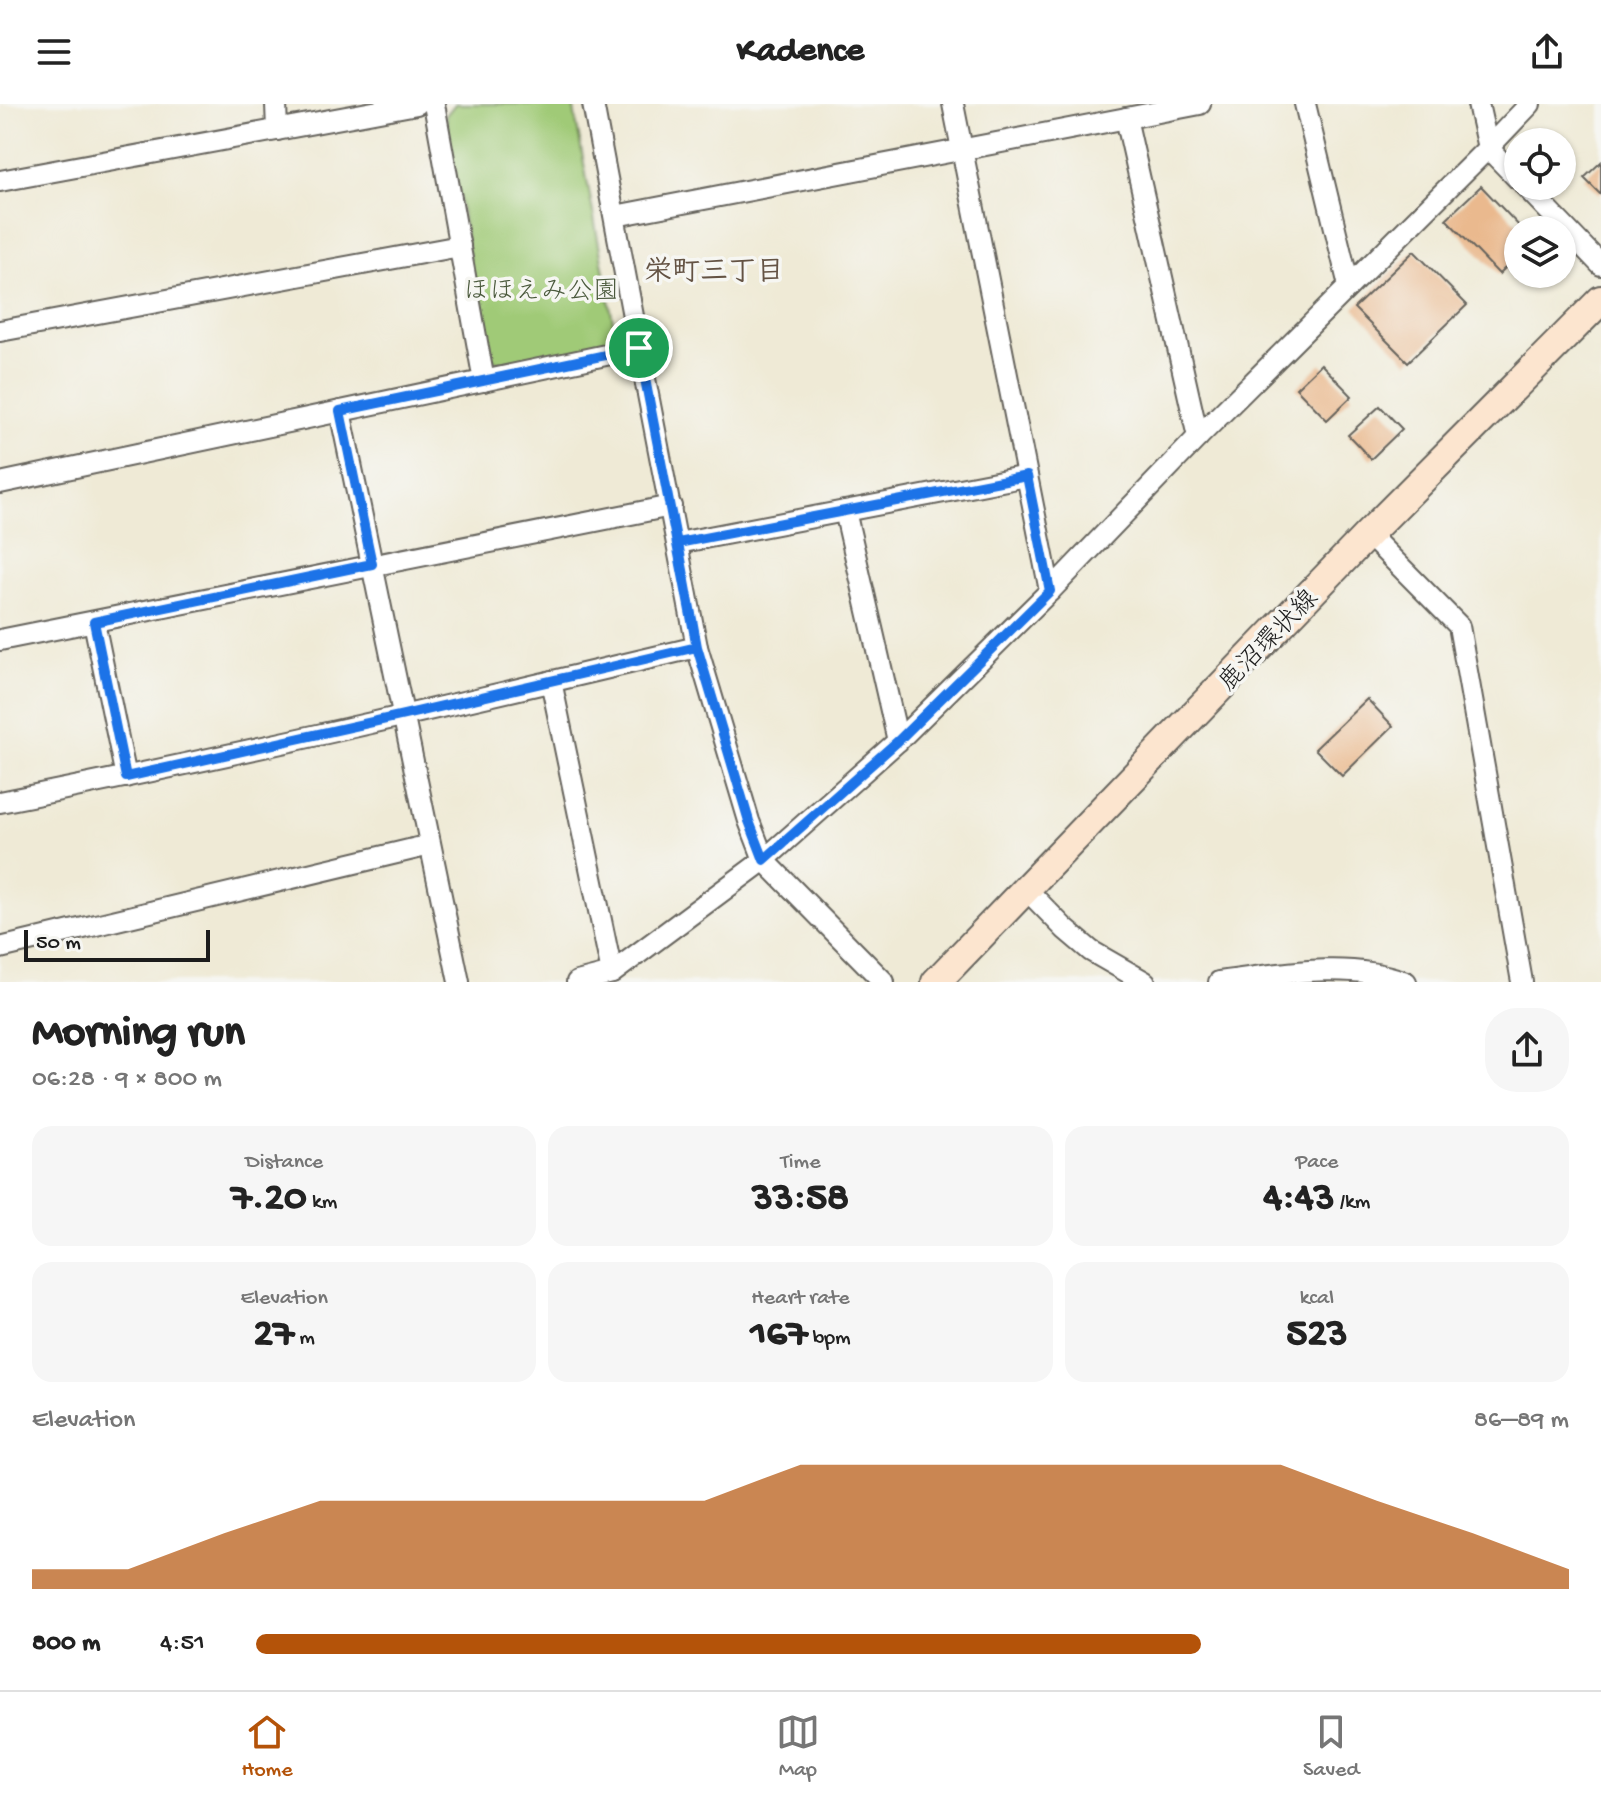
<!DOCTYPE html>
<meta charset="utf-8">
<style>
body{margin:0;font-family:"Gochi Hand","Klee One",sans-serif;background:#f6f6f6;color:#222;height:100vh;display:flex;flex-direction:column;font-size:30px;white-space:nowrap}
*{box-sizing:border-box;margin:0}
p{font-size:26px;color:#767676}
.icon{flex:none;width:44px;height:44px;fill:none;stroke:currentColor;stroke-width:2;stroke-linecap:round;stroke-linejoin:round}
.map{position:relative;height:878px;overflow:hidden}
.sheet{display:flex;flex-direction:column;background:#fff;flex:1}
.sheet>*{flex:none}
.buttons{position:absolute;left:1504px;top:24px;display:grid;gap:16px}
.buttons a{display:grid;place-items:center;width:72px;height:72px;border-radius:50%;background:#fff;box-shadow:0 2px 6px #0004;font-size:40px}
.scale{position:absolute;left:24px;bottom:20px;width:186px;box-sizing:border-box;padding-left:8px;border:4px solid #1c1c1c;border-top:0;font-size:22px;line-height:28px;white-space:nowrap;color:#1c1c1c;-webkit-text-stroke:6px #f6f6f2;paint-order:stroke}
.pin{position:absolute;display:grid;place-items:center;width:68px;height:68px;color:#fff;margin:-34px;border:4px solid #fff;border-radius:50%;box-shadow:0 2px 8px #0007}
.round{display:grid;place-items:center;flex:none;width:84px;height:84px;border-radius:32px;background:#f6f6f6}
.headline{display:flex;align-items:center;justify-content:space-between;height:136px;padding:0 32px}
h1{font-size:44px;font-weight:700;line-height:60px}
.figures{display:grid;grid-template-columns:repeat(3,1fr);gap:12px;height:136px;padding:8px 32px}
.figures div{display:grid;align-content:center;border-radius:20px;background:#f6f6f6;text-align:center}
.figures b{font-size:40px;font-weight:700}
.figures small{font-size:22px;font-weight:400}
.figures p{font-size:22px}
.chart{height:224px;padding:16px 32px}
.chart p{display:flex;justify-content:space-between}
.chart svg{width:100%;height:144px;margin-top:8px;fill:#b45309;opacity:.7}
ul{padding:0 32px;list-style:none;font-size:26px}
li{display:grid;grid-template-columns:128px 96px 1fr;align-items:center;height:60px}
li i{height:20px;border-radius:10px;background:#b45309}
header{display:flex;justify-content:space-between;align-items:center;height:104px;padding:0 32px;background:#fff;font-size:36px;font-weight:700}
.tabs{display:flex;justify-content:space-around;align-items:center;height:112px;border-top:2px solid #e0e0e0;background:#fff;font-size:22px;color:#767676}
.tabs a{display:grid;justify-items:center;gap:4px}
.tabs .selected{color:#b45309}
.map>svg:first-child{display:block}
.green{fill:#a0ca77;stroke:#5e734a;stroke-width:2}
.building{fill:#eab98e}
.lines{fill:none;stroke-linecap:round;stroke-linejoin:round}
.street-casing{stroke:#66645d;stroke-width:24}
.secondary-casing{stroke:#66645d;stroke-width:32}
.street{stroke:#fff;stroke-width:20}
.secondary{stroke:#fce5cf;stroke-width:28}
.route-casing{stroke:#fff;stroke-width:16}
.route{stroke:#1a73e8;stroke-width:10}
.labels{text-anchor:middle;stroke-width:7;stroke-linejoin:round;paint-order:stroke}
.park-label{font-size:26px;fill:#4a593c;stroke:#f6f6f2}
.street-label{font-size:26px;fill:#1c1c1c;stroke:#f6f6f2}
.neighbourhood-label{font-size:28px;font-weight:bold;fill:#645344;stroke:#f6f6f2}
</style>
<header><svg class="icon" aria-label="menu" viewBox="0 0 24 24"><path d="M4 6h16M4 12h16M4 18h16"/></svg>Kadence<svg class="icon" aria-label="share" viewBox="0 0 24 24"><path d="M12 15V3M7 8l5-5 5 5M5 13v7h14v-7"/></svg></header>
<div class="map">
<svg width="1601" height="878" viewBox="0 0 1601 878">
<rect width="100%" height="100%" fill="#f6f6f2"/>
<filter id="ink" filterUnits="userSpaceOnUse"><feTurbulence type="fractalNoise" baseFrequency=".0125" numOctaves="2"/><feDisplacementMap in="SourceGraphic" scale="16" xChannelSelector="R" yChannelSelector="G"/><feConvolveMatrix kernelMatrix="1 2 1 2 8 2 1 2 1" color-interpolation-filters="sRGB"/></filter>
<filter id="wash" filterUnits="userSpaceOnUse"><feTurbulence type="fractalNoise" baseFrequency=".006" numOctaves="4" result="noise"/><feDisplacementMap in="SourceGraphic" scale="32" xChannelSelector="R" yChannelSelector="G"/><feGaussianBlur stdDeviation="1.8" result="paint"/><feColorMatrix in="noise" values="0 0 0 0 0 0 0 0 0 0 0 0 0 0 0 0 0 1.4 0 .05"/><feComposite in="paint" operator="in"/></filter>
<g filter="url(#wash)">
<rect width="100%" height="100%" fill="#efead6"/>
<polygon class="green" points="455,0 573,0 615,228 606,241 503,261 485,250 446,11"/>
<g id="blocks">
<g class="building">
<polygon points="1601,58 1601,91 1584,74"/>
<polygon points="1481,82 1523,126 1518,126 1518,151 1499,170 1446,115"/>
<polygon points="1414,147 1467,201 1408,258 1354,204"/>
<polygon points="1321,260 1352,292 1327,316 1296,284"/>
<polygon points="1380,302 1402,325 1371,355 1348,331"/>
<polygon points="1367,595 1393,622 1342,672 1315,645"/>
</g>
</g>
</g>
<g filter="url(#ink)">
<use href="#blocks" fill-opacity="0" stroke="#66645d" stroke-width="2"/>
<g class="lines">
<g class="street-casing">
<g id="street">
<polyline points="276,0 277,26"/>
<polyline points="434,0 484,277"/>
<polyline points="593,0 639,244 697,543 749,717 764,756 884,878"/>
<polyline points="953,0 1050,487"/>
<polyline points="1305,0 1349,182"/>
<polyline points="1478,0 1488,44 1518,75"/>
<polyline points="1126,14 1198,333"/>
<polyline points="0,77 417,0"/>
<polyline points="1525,82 1601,161"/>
<polyline points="615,112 1200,0"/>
<polyline points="0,227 460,142"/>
<polyline points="340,307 459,878"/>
<polyline points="0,379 639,244"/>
<polyline points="845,407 898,637"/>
<polyline points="1368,430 1459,522 1522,878"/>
<polyline points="678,439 1027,372"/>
<polyline points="94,518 126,673"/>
<polyline points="0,536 671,402"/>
<polyline points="551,577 612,869"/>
<path d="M 0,698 C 234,652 466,598 697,543"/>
<polyline points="1027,786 1065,825 1091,847 1145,878"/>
<polyline points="0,844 430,741"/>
<polyline points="577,878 612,869 764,756 898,637 1050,487 1198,333 1488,44 1530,0"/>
<path d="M 1219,878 C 1279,870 1347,856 1406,878"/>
</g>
</g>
<g class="secondary-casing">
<polyline id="secondary" points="936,878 1368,430 1601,196"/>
</g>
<use href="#street" class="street"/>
<use href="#secondary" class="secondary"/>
</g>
</g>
<g class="lines" filter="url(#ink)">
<g class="route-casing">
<polyline id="route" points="639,244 340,307 372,460 94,518 126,673 404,611 697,543 678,439 1027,372 1050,487 898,637 764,756 749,717 697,543 639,244"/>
</g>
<use href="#route" class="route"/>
</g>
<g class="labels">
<g class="park-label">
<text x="541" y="194">ほほえみ公園</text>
</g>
<g class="street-label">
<text transform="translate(1267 535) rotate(-46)" y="9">鹿沼環状線</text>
</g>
<g class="neighbourhood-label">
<text x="714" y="175">栄町三丁目</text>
</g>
</g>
</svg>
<div class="buttons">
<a><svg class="icon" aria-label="locate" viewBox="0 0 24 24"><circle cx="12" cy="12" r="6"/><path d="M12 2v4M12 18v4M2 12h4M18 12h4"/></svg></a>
<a><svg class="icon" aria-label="layers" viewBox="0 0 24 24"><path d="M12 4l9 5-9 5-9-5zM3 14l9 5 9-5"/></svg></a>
</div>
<div class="scale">50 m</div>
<div class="pin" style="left:639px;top:244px;background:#1e9e55"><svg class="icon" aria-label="arrive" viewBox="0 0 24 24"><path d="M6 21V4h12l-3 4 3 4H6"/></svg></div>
</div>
<section class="sheet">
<div class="headline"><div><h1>Morning run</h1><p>06:28 · 9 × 800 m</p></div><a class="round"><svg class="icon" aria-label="share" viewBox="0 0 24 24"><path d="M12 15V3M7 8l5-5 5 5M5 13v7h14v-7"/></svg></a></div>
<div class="figures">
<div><p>Distance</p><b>7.20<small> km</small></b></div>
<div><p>Time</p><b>33:58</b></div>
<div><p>Pace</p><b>4:43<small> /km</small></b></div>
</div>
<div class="figures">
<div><p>Elevation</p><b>27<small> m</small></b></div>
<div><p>Heart rate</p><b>167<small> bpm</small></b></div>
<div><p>kcal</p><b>523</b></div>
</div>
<div class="chart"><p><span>Elevation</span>86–89 m</p>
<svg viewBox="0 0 160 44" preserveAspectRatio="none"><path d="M0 44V38L10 38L20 27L30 17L40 17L50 17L60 17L70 17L80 6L90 6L100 6L110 6L120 6L130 6L140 17L150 27L160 38V44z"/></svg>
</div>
<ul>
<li><b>800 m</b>4:51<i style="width:72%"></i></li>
</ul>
</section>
<nav class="tabs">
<a class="selected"><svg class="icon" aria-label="home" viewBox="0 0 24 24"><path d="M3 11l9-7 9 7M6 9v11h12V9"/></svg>Home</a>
<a><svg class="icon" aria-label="map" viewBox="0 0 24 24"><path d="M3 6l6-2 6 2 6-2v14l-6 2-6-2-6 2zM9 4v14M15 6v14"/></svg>Map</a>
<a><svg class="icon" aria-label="saved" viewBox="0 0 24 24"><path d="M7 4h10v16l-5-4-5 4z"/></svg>Saved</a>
</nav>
